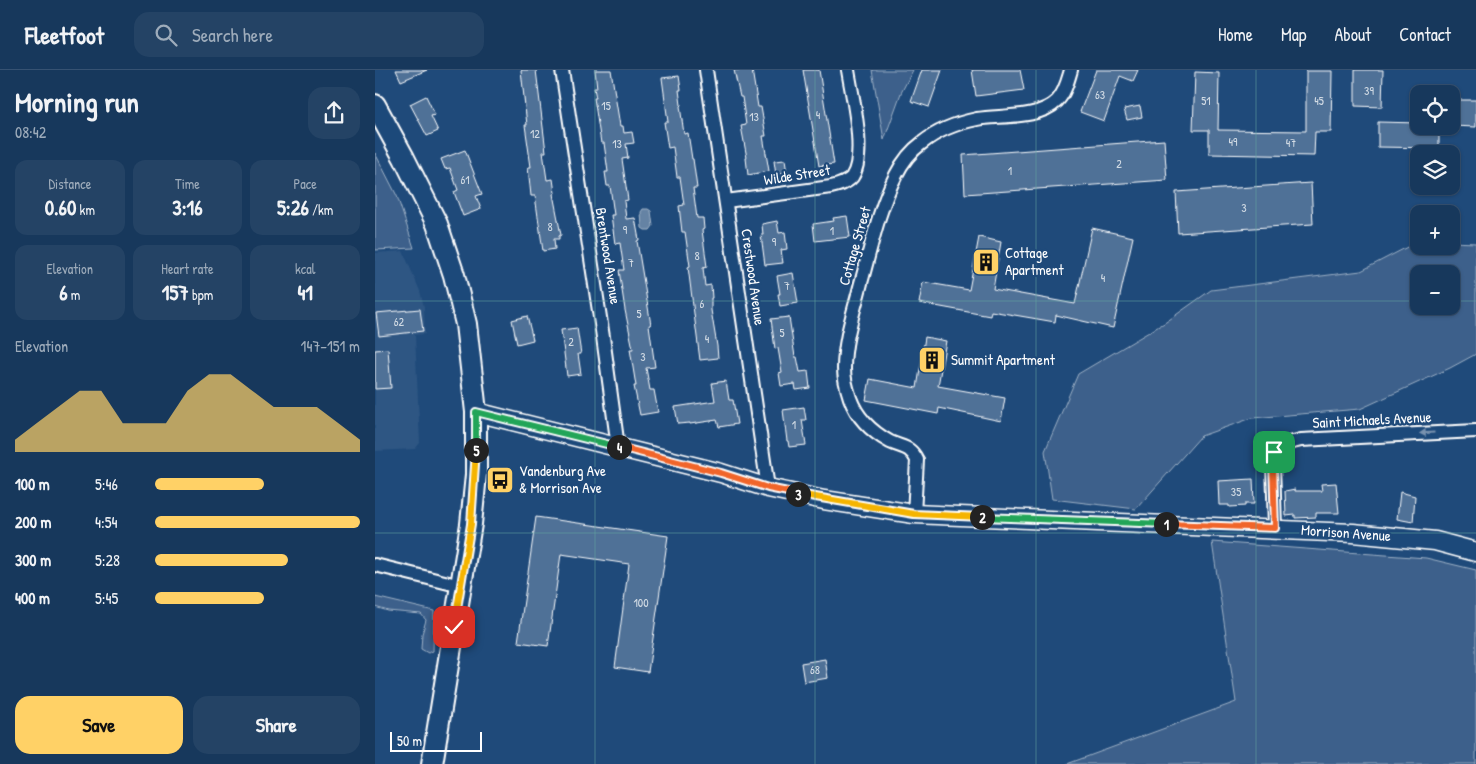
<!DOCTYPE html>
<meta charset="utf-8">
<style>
body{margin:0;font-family:"Patrick Hand",sans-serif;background:#244365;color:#f1f3f6;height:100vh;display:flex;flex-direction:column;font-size:19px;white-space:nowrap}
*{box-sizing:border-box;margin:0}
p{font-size:16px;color:#9eacbb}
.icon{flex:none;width:28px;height:28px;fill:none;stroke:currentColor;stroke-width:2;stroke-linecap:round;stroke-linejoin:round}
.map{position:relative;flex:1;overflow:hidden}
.panel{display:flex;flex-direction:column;background:#17385c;width:375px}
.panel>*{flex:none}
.tools{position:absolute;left:1035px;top:15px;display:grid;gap:10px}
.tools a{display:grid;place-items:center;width:50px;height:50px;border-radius:10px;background:#17385c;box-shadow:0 1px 4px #0004,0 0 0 1px #365272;font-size:25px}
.scale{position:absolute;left:15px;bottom:12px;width:92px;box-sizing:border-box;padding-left:5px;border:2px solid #fff;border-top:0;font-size:14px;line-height:18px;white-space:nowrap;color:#fff;-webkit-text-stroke:4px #1f4a7a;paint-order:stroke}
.pin{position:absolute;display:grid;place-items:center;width:42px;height:42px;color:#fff;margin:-21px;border-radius:10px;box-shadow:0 2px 8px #0006}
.km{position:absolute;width:25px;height:25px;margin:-12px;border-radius:50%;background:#222;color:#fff;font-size:14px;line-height:25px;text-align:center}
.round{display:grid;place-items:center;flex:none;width:52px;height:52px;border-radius:15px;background:#244365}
.summary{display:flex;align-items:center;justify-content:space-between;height:85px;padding:0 15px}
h1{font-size:28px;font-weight:700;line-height:38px}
.metrics{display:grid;grid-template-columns:repeat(3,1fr);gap:8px;height:85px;padding:5px 15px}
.metrics div{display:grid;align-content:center;border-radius:12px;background:#244365;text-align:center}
.metrics b{font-size:21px;font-weight:700}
.metrics small{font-size:14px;font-weight:400}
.metrics p{font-size:14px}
.chart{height:140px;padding:10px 15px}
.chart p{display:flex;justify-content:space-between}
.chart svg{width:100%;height:90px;margin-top:5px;fill:#ffd166;opacity:.7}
.primary-button{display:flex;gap:10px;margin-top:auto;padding:10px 15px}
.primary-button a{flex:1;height:58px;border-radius:15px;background:#ffd166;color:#111;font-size:20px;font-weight:700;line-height:58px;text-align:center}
.primary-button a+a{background:#244365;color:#f1f3f6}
ul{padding:0 15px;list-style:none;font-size:16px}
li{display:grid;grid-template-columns:80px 60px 1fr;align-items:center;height:38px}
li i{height:12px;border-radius:6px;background:#ffd166}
header{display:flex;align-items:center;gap:30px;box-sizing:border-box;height:70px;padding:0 25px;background:#17385c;border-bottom:1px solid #365272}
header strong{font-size:24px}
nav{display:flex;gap:28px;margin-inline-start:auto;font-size:18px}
.search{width:350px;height:45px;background:#244365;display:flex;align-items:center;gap:12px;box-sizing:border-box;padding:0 18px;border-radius:15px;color:#9eacbb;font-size:19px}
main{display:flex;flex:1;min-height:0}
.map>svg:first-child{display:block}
.built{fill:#2e5683}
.green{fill:#3c618b;stroke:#9eb0c5;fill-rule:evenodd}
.water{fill:#6583a4;stroke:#a3b5c8}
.building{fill:#507197;stroke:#fff}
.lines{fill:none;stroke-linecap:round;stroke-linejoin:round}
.street-casing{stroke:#fff;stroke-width:16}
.secondary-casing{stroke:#fff;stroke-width:21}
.primary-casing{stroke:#fff;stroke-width:24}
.street{stroke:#1f4a7a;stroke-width:12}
.secondary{stroke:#1f4a7a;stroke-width:18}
.primary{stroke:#1f4a7a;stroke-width:20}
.oneway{fill:#7992af}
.split-1-casing{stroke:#fff;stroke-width:10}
.split-2-casing{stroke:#fff;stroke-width:10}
.split-3-casing{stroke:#fff;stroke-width:10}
.split-4-casing{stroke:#fff;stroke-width:10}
.split-5-casing{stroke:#fff;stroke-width:10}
.split-6-casing{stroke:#fff;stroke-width:10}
.split-1{stroke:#f0652b;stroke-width:6}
.split-2{stroke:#22a559;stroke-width:6}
.split-3{stroke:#f5b400;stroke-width:6}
.split-4{stroke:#f0652b;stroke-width:6}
.split-5{stroke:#22a559;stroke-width:6}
.split-6{stroke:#f5b400;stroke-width:6}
.grid{fill:none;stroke:#63a6a1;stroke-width:1;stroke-opacity:0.55}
.labels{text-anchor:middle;stroke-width:4.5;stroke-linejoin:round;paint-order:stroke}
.number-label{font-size:12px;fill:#d3dce5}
.street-label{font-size:15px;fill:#fff;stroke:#1f4a7a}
.poi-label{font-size:15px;fill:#fff;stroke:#1f4a7a;text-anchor:start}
</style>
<header>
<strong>Fleetfoot</strong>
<div class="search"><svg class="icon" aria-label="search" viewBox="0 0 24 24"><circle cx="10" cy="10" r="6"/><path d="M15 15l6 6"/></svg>Search here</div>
<nav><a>Home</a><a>Map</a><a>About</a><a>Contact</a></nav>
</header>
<main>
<section class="panel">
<div class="summary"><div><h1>Morning run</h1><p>08:42</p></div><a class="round"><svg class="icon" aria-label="share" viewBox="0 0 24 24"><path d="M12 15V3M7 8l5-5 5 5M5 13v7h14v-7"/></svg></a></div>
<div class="metrics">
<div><p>Distance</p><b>0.60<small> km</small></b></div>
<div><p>Time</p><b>3:16</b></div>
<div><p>Pace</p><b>5:26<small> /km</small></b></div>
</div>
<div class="metrics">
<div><p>Elevation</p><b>6<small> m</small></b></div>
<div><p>Heart rate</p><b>157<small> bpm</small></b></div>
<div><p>kcal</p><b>41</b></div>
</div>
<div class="chart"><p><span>Elevation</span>147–151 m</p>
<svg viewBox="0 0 160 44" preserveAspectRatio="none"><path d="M0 44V38L10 30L20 22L30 14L40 14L50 30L60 30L70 30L80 14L90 6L100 6L110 14L120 22L130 22L140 22L150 30L160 38V44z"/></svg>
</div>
<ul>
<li><b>100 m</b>5:46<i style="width:53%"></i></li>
<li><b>200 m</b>4:54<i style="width:100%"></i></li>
<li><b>300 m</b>5:28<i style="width:65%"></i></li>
<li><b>400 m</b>5:45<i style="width:53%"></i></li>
</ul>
<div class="primary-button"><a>Save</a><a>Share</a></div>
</section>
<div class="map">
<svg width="1101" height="694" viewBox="0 0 1101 694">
<rect width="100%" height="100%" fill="#1f4a7a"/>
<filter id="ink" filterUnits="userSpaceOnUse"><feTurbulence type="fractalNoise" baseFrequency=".02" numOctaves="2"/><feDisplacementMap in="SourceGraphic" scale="10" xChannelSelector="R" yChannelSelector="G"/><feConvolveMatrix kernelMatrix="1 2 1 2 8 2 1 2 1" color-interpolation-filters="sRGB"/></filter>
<g filter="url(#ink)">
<polygon class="built" points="28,181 45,221 49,237 50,264 40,265 45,373 40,379 0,381 0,183"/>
<g class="green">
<polygon points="497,0 538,0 526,23 509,70"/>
<polygon points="0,83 22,126 39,178 0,180"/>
<path d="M 1042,172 L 1044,172 L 1044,176 L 1076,176 L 1076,172 L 1101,173 L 1101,284 L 1075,298 L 985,339 L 877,348 L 826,366 L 761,439 L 677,429 L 670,381 L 703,304 L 791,252 L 836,220 L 986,201 ZM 1044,204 L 1076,204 L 1076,236 L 1044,236 Z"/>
<polygon points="837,472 1051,488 1101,500 1101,694 692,694 861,632"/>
<polygon points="0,527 59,541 58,581 53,583 46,579 47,564 51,550 46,544 13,541 0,537"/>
</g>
<polygon class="water" points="268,139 273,139 276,141 278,156 275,160 270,160 267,158 266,142"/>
<g class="building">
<polygon points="21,0 52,0 26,11"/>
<polygon points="146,0 161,0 171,82 168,82 172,110 178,109 180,123 178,124 186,165 184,166 184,169 179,169 180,179 168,181 160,126 156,126 153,97 156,97 150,55 152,55"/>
<polygon points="220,0 236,0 245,56 248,56 249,63 257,62 259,73 251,74 253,88 247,89 253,130 249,131 251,149 260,148 264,170 262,171 276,255 274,255 280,297 271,298 275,320 279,320 283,342 265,345 259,316 261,316 255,279 258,279 250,240 244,200 249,200 245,173 240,174 236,145 239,145 235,116 232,116 230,102 233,102 229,73 226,73 219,28 221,28 219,18 222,18"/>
<polygon points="359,0 377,0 383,37 386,37 391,66 388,66 394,101 373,105 371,88 372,88 366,56 371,55 367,27 365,27"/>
<polygon points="428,0 444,0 459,94 444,96"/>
<polygon points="547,0 567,0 554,37 536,31"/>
<polygon points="597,0 645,0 649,20 601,26"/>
<polygon points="721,0 763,0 758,11 745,6 729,51 705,42"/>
<polygon points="980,0 1008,0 1007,37 980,36"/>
<polygon points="931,1 957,1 956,62 940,62 939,86 834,84 834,60 818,60 820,2 844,3 843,60 931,61"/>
<polygon points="304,6 306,20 304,20 306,35 305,36 309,64 313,63 317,89 318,89 322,118 318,118 322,148 328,148 329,159 327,160 332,197 328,198 330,216 336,215 337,228 336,228 336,240 342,276 343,288 325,290 313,197 315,196 310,162 307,162 304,136 309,135 305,107 302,107 298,77 293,78 289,52 293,52 287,8"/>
<polygon points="51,26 60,45 56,46 63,61 52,66 35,34"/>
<polygon points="1076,30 1101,30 1101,57 1076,56"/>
<polygon points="765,36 767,47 752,50 749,39"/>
<polygon points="1003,52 1044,53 1044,56 1064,56 1064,78 1003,77"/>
<polygon points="789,70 792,110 590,124 588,85"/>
<polygon points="90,80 107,124 101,126 106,139 88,146 79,122 83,120 75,98 70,99 66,89"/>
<polygon points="410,90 412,103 401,105 399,91"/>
<polygon points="936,113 938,154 803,163 801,122"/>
<polygon points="472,146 475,167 440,171 438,154 459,151 458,148"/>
<polygon points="402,151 404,163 410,162 412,179 406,180 408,193 390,195 386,165 388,165 387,154"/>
<polygon points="717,158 758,167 738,258 681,245 680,252 616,241 615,246 544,233 548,212 594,220 604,167 626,172 618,219 700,234"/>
<polygon points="418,203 423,233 405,236 403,224 405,224 402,206"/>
<polygon points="45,239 48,261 4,266 1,243"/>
<polygon points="152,246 158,270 142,274 137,250"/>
<polygon points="414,247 420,287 422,287 425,302 433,301 435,318 421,320 420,314 406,316 404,303 407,302 403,278 400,279 396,249"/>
<polygon points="202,258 206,284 203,284 206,304 192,306 186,260"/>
<polygon points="550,267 571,271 563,316 630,328 626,351 564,338 563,344 491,330 495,309 542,318"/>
<polygon points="13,279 16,318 0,319 0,280"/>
<polygon points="351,311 354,330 358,330 362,354 344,357 342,350 315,354 315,353 303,354 300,337 340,331 337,313"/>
<polygon points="429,337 431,350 427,350 431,375 414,377 413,371 412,371 408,340"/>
<polygon points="878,409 879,434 870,434 870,436 854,437 854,435 844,435 843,411"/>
<polygon points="961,413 964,443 941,443 941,447 920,448 920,445 911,446 910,421 920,419 920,421 947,421 946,414"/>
<polygon points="1025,422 1040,426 1038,452 1022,449"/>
<polygon points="161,447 293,466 273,602 240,597 254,494 186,484 173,576 143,572"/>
<polygon points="450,589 453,608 429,612 426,593"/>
</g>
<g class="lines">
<g class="street-casing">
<g id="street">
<polyline points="187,0 228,267 243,377"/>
<polyline points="331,0 393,418"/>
<path d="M 351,131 L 456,117 C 464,115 472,113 477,107 C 492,85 477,26 473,0"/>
<path d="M 539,444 L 542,390 C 535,376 528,378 515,372 C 497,362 482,348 475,328 C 472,319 469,309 469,299 C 469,270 479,241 486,213 C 496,177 504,138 521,105 C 527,93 536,81 547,73 C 563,60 582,53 602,49 C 626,45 664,49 682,31 C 690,23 693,10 696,0"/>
<polyline points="900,458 898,394 899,382 906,375 926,370 1101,361"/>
<polyline points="0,495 86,516"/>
</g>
</g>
<g class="secondary-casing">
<polyline id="secondary" points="101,342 346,403 393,418 449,430 539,444 978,463 1060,471 1101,482"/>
</g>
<g class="primary-casing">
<polyline id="primary" points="0,35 29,88 62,154 79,205 91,254 101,342 101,405 96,454 57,694"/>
</g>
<use href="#street" class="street"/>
<use href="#secondary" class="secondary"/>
<use href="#primary" class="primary"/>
</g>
<defs><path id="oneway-solid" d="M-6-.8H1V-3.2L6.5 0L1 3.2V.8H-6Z" transform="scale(1.25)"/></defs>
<use class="oneway" href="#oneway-solid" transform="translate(1052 363) rotate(177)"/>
</g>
<g class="lines" filter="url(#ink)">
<g class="split-1-casing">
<polyline id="split-1" points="791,454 900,458 898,394 899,382"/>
</g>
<g class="split-2-casing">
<polyline id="split-2" points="607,447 791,454"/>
</g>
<g class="split-3-casing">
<polyline id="split-3" points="423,424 539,444 607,447"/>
</g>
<g class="split-4-casing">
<polyline id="split-4" points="244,377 346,403 393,418 423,424"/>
</g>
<g class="split-5-casing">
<polyline id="split-5" points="101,380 101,342 244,377"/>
</g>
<g class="split-6-casing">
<polyline id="split-6" points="79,557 96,454 101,380"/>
</g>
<use href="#split-1" class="split-1"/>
<use href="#split-2" class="split-2"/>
<use href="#split-3" class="split-3"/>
<use href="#split-4" class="split-4"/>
<use href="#split-5" class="split-5"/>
<use href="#split-6" class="split-6"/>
</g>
<path class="grid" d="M 220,0 L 220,694M 440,0 L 440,694M 661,0 L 661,694M 881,0 L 881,694M 0,231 L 1044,231M 1076,231 L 1101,231M 0,463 L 1101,463"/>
<defs>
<g id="building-square" transform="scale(1.4375)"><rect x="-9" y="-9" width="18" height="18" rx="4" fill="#ffd166" stroke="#1f4a7a"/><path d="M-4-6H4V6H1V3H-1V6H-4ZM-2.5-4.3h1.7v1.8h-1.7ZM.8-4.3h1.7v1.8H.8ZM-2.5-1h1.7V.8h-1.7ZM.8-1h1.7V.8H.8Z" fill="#111"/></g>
<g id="bus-square" transform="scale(1.4375)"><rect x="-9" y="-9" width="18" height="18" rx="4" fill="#ffd166" stroke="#1f4a7a"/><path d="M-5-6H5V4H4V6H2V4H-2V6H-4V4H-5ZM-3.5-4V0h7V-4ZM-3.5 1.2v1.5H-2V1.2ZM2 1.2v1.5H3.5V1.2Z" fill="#111"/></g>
</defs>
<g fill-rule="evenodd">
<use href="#building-square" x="611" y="192"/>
<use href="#building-square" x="557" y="290"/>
<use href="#bus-square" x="125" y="410"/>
</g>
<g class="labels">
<g class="number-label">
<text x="994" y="25">39</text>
<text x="725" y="29">63</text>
<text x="831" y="35">51</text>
<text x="944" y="35">45</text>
<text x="231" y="40">15</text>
<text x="443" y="49">4</text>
<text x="379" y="51">13</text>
<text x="160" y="68">12</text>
<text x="858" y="76">49</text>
<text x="916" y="77">47</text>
<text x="242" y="78">13</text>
<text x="744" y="98">2</text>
<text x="635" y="105">1</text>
<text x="90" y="114">61</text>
<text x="869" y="142">3</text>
<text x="175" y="161">8</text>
<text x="250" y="164">9</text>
<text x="457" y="165">1</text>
<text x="399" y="176">9</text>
<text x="322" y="190">8</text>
<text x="256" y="197">7</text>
<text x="728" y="212">4</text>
<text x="412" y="220">7</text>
<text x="327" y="238">6</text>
<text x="264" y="248">5</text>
<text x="24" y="256">62</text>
<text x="407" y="267">5</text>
<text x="332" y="273">4</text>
<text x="196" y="276">2</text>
<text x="268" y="291">3</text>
<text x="419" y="359">1</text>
<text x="861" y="426">35</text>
<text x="266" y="537">100</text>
<text x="440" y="604">68</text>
</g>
<g class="street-label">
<text transform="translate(422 105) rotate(-9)" y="5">Wilde Street</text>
<text transform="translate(480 176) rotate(-74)" y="5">Cottage Street</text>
<text transform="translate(233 186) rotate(81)" y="5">Brentwood Avenue</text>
<text transform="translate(378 207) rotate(82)" y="5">Crestwood Avenue</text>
<text transform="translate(997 350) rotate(-3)" y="5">Saint Michaels Avenue</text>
<text transform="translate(971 463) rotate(4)" y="5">Morrison Avenue</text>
</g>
<g class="poi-label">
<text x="630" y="188">Cottage<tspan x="630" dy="17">Apartment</tspan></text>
<text x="576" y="295">Summit Apartment</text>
<text x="144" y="406">Vandenburg Ave<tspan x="144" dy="17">&amp; Morrison Ave</tspan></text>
</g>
</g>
</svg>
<div class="tools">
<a><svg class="icon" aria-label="locate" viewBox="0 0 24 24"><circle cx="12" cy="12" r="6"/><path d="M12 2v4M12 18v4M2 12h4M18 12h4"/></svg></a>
<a><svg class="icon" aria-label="layers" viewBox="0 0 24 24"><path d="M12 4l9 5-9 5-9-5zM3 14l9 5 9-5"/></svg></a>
<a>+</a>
<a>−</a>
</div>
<div class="scale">50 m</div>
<div class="pin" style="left:899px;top:382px;background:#1e9e55"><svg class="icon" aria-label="arrive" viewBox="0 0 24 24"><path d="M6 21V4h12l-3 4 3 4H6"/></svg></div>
<div class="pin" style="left:79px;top:557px;background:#d93025"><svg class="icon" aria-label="check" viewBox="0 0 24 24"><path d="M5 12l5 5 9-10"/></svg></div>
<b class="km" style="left:791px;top:454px">1</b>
<b class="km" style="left:607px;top:447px">2</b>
<b class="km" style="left:423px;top:424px">3</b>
<b class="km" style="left:244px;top:377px">4</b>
<b class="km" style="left:101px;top:380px">5</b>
</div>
</main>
